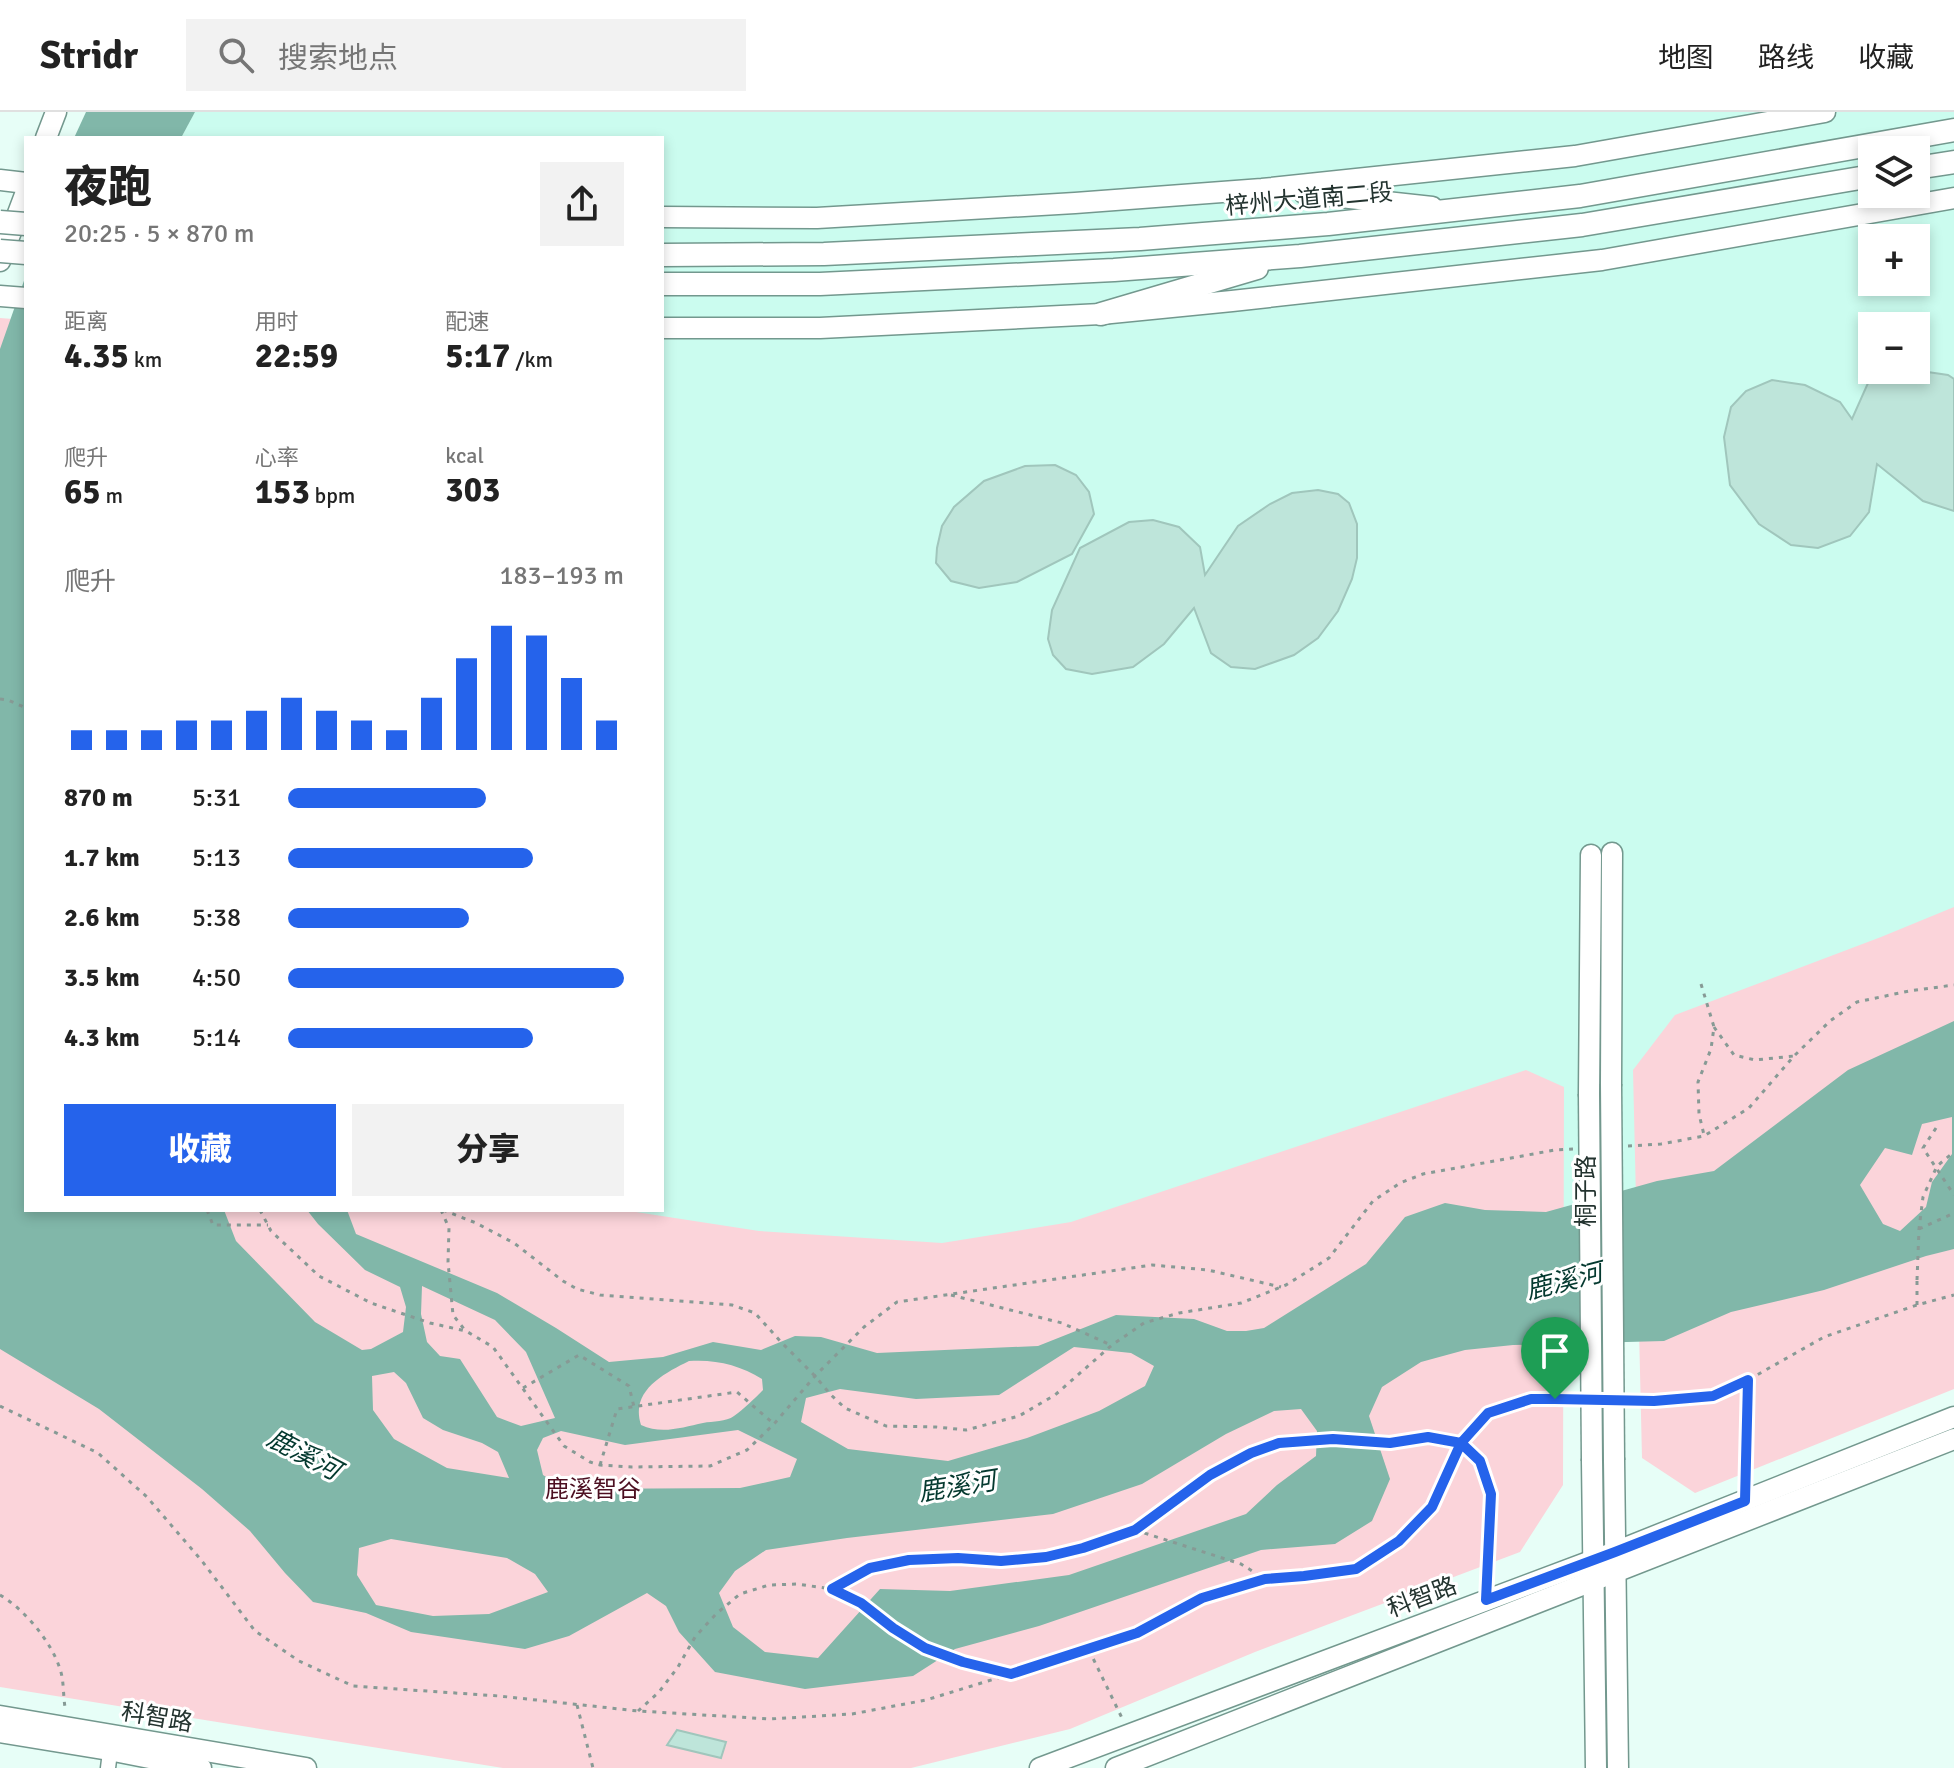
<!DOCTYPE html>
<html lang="zh">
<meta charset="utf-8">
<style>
body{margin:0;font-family:Signika,"Noto Sans SC",sans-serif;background:#f2f2f2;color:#222;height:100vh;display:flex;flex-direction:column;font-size:30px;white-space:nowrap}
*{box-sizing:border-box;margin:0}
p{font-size:26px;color:#767676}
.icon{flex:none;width:44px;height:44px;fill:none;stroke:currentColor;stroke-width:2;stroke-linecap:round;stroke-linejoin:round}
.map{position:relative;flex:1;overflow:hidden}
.drawer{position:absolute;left:24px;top:24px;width:640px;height:1076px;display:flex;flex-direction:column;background:#fff;border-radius:0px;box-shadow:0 4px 12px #0003}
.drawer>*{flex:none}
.buttons{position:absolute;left:1858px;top:24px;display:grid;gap:16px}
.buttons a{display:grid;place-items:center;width:72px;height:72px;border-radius:0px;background:#fff;box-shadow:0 4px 12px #0003;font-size:40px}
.pin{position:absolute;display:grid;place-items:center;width:68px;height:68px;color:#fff;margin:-82px -34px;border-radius:50% 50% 50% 0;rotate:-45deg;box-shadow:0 0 8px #0007}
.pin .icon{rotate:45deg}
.round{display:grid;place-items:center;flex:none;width:84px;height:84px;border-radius:0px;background:#f2f2f2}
.headline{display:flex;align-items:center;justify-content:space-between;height:136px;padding:0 40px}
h1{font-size:44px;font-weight:800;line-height:60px}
.figures{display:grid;grid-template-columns:repeat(3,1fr);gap:12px;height:136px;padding:8px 40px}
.figures div{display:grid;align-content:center}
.figures b{font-size:34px;font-weight:800}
.figures small{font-size:22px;font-weight:400}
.figures p{font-size:22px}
.chart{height:224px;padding:16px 40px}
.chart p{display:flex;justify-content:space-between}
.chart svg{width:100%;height:144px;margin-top:8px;stroke:#2563eb;stroke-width:6}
.button{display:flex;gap:16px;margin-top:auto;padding:16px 40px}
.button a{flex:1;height:92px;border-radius:0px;background:#2563eb;color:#fff;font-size:32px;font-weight:800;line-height:92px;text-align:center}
.button a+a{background:#f2f2f2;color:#222}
ul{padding:0 40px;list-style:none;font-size:26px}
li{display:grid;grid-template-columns:128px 96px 1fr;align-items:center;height:60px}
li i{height:20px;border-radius:10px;background:#2563eb}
header{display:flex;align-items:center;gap:48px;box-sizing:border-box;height:112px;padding:0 40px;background:#fff;border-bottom:2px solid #e0e0e0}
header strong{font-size:38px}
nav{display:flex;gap:44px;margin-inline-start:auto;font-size:28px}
.search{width:560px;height:72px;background:#f2f2f2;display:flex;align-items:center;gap:20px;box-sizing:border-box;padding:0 28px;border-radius:0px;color:#767676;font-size:30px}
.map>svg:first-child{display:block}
.built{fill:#cbfcef;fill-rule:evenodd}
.green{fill:#fbd4da}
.water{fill:#81b7a9;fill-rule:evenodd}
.building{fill:#bee5da;stroke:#a0c6bc;stroke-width:2}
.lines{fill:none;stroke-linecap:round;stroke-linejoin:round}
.street-casing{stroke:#73988e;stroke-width:17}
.secondary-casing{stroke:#73988e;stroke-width:23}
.primary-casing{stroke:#73988e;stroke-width:25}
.path{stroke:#879a95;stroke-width:3;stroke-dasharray:4 6;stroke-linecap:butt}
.street{stroke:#fff;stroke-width:14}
.secondary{stroke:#fff;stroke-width:20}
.primary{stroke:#fff;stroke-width:22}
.secondary-bridge-casing{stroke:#73988e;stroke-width:23;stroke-linecap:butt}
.primary-bridge-casing{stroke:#73988e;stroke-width:25;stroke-linecap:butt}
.path-bridge{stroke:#879a95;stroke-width:3;stroke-dasharray:4 6;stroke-linecap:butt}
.secondary-bridge{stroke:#fff;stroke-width:20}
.primary-bridge{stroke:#fff;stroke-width:22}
.route-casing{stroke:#fff;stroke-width:16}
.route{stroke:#2563eb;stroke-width:10}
.labels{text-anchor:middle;stroke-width:6;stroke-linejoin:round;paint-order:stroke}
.street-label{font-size:24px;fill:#23332f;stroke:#fff}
.park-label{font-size:24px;fill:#4c0f21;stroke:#fff}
.water-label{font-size:26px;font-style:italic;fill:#04392f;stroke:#fff}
</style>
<header>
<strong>Stridr</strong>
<div class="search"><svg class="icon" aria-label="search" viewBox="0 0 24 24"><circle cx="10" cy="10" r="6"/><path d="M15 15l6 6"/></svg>搜索地点</div>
<nav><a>地图</a><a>路线</a><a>收藏</a></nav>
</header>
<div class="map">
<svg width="1954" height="1656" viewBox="0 0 1954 1656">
<rect width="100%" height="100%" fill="#e7fef7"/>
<path class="built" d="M 195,0 L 1954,0 L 1954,909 L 1657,1069 L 1546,1100 L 1264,1216 L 347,1098 L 662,1098 L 662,26 L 181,26 ZM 1872,38 L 1916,38 L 1916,82 L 1872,82 ZM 1872,126 L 1916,126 L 1916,170 L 1872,170 ZM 1872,214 L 1916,214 L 1916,258 L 1872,258 Z"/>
<g class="green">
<polygon points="0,206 26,208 26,1098 623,1098 759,1119 942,1131 1071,1110 1526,958 1564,975 1563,1373 1520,1440 1255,1540 1070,1617 911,1656 503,1656 0,1575"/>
<polygon points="1954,795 1954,1277 1695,1381 1642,1346 1633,958 1675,903 1881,825"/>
</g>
<g class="water">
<polygon points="86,0 195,0 181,26 74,26"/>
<path d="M 26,163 L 26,1098 L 224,1098 L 236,1129 L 315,1210 L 362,1238 L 371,1237 L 403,1220 L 406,1195 L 400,1175 L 365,1158 L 318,1112 L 307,1098 L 347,1098 L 356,1122 L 497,1181 L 556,1216 L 609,1250 L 663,1245 L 713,1230 L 761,1238 L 795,1224 L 821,1225 L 877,1241 L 1038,1234 L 1116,1203 L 1194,1207 L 1227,1219 L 1246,1219 L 1264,1216 L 1366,1152 L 1405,1105 L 1445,1091 L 1485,1098 L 1546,1100 L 1657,1069 L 1714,1059 L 1848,958 L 1954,909 L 1954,1137 L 1926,1144 L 1824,1178 L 1731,1200 L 1664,1229 L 1513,1233 L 1465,1238 L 1421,1250 L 1382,1275 L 1369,1304 L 1390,1367 L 1372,1409 L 1335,1432 L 1261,1438 L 1039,1514 L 955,1537 L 913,1564 L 805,1577 L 715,1560 L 679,1520 L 666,1494 L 647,1481 L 569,1524 L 525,1537 L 411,1520 L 366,1501 L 313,1490 L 285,1461 L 250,1419 L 202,1377 L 99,1297 L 0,1237 L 0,237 ZM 1952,1005 L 1952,1042 L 1932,1070 L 1926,1095 L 1900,1119 L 1883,1112 L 1860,1073 L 1885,1036 L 1912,1043 L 1922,1012 ZM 422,1174 L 495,1208 L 526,1240 L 555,1306 L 521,1314 L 497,1305 L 460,1247 L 440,1244 L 427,1230 L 421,1202 ZM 1074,1235 L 1131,1241 L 1154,1254 L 1145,1274 L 1099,1299 L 1027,1326 L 948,1349 L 848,1337 L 801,1310 L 806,1286 L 840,1277 L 916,1287 L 999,1283 ZM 689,1249 C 715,1247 740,1253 762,1267 L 763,1278 C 754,1287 744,1297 734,1304 C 726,1310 713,1309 703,1311 C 683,1315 662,1323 641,1313 C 630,1279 663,1262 689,1249 ZM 394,1260 L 406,1271 L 423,1306 L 443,1318 L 482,1331 L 498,1340 L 509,1366 L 447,1356 L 394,1327 L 373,1298 L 372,1264 ZM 1301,1297 L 1317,1319 L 1316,1344 L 1277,1373 L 1246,1402 L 1069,1463 L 950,1479 L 880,1477 L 818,1546 L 765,1540 L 733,1515 L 719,1481 L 735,1459 L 766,1438 L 847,1426 L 1053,1402 L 1142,1372 L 1226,1322 L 1274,1299 ZM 738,1318 L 797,1347 L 790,1365 L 740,1376 L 566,1377 L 543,1363 L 537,1338 L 543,1326 L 561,1319 L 625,1333 ZM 391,1427 L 507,1446 L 535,1462 L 548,1480 L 489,1502 L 433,1504 L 376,1493 L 357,1463 L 359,1436 Z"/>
</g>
<g class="building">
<polygon points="1914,258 1948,263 1954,267 1954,399 1923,389 1877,352 1869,400 1850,424 1818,436 1791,433 1759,412 1730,373 1724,325 1731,295 1746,279 1772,268 1805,273 1840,290 1852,307 1868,271 1892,259"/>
<polygon points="1055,353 1076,363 1089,380 1094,402 1072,442 1017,470 979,476 951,469 936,451 937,436 942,414 954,395 984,369 1025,354"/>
<polygon points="1318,378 1338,382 1349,391 1357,412 1357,446 1352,467 1338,499 1318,526 1294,543 1255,557 1231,555 1211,541 1194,496 1164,532 1133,555 1092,562 1066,557 1053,543 1048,527 1052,498 1080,436 1129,410 1153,408 1179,415 1200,435 1205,463 1238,414 1270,392 1292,381"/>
<polygon points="677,1618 726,1630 721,1646 667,1633"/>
</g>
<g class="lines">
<g class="street-casing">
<polyline id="street" points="108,1656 111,1632"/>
</g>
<g class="secondary-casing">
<g id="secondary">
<polyline points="46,26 56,0"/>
<polyline points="0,68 26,71"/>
<polyline points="1304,81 1432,95"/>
<polyline points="662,105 817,106 1075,91 1262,77 1575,44 1825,0"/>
<polyline points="0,149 26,80"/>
<polyline points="0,184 26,186"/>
<polyline points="662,216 820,216 1101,202 1232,189 1602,148 1954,86"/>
<polyline points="1611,972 1612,741"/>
<polyline points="1589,982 1591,743"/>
<polyline points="1614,1348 1618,1656"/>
<polyline points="1592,1349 1596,1656"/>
<polyline points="0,1604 306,1656"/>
<polyline points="0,1620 109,1638 201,1656"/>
<polyline points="1040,1656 1615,1440 1954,1305"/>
<polyline points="1116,1656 1954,1327"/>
</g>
</g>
<g class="primary-casing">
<g id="primary">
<polyline points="1916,56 1954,50"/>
<polyline points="662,143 824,142 1140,127 1328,112 1580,84 1954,18"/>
<polyline points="662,172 820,172 1114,158 1300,144 1582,113 1872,64"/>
<polyline points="1101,202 1257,156"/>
</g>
</g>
<g class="path">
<polyline points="0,587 8,588 26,596"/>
<polyline points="1701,872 1714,915 1711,937 1698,970 1699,1002 1704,1023"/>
<polyline points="1714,915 1734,943 1755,948 1794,944"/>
<polyline points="1936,1016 1923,1036 1954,1083"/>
<polyline points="1628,1034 1661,1032 1704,1024 1749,996 1794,944 1830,909 1857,890 1909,879 1954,873"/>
<polyline points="207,1098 213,1113 268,1113"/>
<polyline points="260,1098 271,1119 319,1164 371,1191 430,1211 466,1219 493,1235 564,1334 590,1350 600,1353 632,1355 710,1354 747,1338 774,1312 815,1264 864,1215 897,1190 1152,1153 1208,1158 1281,1175"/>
<polyline points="441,1098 449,1116 448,1150 453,1203 464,1217"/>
<polyline points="443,1098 476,1111 514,1131 563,1169 577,1177 600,1183 732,1193 755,1201 781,1230 815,1264 831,1283 845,1296 886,1314 936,1315 966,1318 1019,1304 1055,1283 1112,1233 1144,1211 1179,1201 1241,1191 1286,1173 1329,1146 1373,1089 1400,1071 1423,1062 1555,1038 1573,1037"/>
<polyline points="1919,1117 1954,1101"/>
<polyline points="951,1183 1062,1211 1111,1233"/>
<polyline points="1917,1193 1917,1168"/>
<polyline points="523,1276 579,1243 629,1274 634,1295"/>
<polyline points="1633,1289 1654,1289 1713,1284 1748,1268 1824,1225 1917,1193 1954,1183"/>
<polyline points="0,1294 98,1341 147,1385 202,1449 255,1519 299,1549 353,1574 499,1584 638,1599 770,1607 852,1602 926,1588 1089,1538 1137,1521 1202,1486 1265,1467 1304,1464 1356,1457 1399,1429 1432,1395 1461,1331 1488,1301 1531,1287 1573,1287"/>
<polyline points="600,1353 617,1297 737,1280 774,1312"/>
<polyline points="1745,1368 1748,1268"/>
<polyline points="1135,1418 1241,1452 1265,1467"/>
<polyline points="832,1477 861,1491 893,1516 925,1536 963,1550 1011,1562"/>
<path d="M 0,1483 C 25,1498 51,1529 60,1557 C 64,1568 63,1583 65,1595"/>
<polyline points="1089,1538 1122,1606"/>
<polyline points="577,1593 593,1656"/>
<polyline points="638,1599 659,1580 678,1555 695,1525 716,1502 740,1482 769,1473 797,1472 832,1477 870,1456 909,1448 958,1446 1001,1449 1046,1445 1083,1436 1135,1418 1210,1363 1251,1341 1279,1331 1333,1327 1390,1331 1428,1325 1461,1331 1480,1349 1491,1382 1487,1469"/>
</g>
<use href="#street" class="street"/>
<use href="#secondary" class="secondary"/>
<use href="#primary" class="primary"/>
<g class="secondary-bridge-casing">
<g id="secondary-bridge">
<polyline points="1611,972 1614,1348"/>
<polyline points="1589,982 1592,1349"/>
</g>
</g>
<g class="primary-bridge-casing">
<g id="primary-bridge">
<polyline points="0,110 26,112"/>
<polyline points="0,139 26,141"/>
</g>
</g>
<polyline class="path-bridge" points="1917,1168 1919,1117 1923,1085 1937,1054 1954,1040"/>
<use href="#secondary-bridge" class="secondary-bridge"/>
<use href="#primary-bridge" class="primary-bridge"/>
</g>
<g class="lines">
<g class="route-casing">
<polyline id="route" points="1555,1287 1531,1287 1488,1301 1461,1331 1428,1325 1390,1331 1333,1327 1279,1331 1251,1341 1210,1363 1135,1418 1083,1436 1046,1445 1001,1449 958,1446 909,1448 870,1456 832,1477 861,1491 893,1516 925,1536 963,1550 1011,1562 1137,1521 1202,1486 1265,1467 1304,1464 1356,1457 1399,1429 1432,1395 1461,1331 1480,1349 1491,1382 1486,1488 1615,1440 1745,1389 1748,1268 1713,1284 1654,1289 1555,1287"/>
</g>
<use href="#route" class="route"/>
</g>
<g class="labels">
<g class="street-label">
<text transform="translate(1309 87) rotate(-5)" y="8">梓州大道南二段</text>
<text transform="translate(1586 1079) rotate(-90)" y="8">桐子路</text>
<text transform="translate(1422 1485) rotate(-21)" y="8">科智路</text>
<text transform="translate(157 1605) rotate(10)" y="8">科智路</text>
</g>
<g class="park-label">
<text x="593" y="1385">鹿溪智谷</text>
</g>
<g class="water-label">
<text transform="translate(1564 1169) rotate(-14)" y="9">鹿溪河</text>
<text transform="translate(304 1342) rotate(28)" y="9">鹿溪河</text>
<text transform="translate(957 1374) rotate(-9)" y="9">鹿溪河</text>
</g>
</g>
</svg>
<div class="buttons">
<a><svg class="icon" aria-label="layers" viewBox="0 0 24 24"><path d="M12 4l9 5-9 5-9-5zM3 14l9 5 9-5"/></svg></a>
<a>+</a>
<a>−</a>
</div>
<div class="pin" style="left:1555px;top:1287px;background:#1e9e55"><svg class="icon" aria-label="arrive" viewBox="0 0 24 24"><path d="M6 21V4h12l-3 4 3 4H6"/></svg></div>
<section class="drawer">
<div class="headline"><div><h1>夜跑</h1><p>20:25 · 5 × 870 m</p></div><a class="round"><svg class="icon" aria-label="share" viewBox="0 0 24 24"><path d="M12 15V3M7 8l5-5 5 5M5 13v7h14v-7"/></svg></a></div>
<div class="figures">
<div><p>距离</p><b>4.35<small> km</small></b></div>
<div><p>用时</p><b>22:59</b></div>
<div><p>配速</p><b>5:17<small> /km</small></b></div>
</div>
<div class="figures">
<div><p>爬升</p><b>65<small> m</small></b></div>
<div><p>心率</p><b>153<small> bpm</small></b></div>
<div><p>kcal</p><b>303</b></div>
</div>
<div class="chart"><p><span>爬升</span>183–193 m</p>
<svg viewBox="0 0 160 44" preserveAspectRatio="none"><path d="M5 44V38M15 44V38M25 44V38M35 44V35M45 44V35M55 44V32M65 44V28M75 44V32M85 44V35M95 44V38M105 44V28M115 44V16M125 44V6M135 44V9M145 44V22M155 44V35"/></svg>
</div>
<ul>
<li><b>870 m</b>5:31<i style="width:59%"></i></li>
<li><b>1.7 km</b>5:13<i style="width:73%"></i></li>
<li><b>2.6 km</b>5:38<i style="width:54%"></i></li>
<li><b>3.5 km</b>4:50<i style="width:100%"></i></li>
<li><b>4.3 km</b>5:14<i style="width:73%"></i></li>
</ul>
<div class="button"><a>收藏</a><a>分享</a></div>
</section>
</div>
